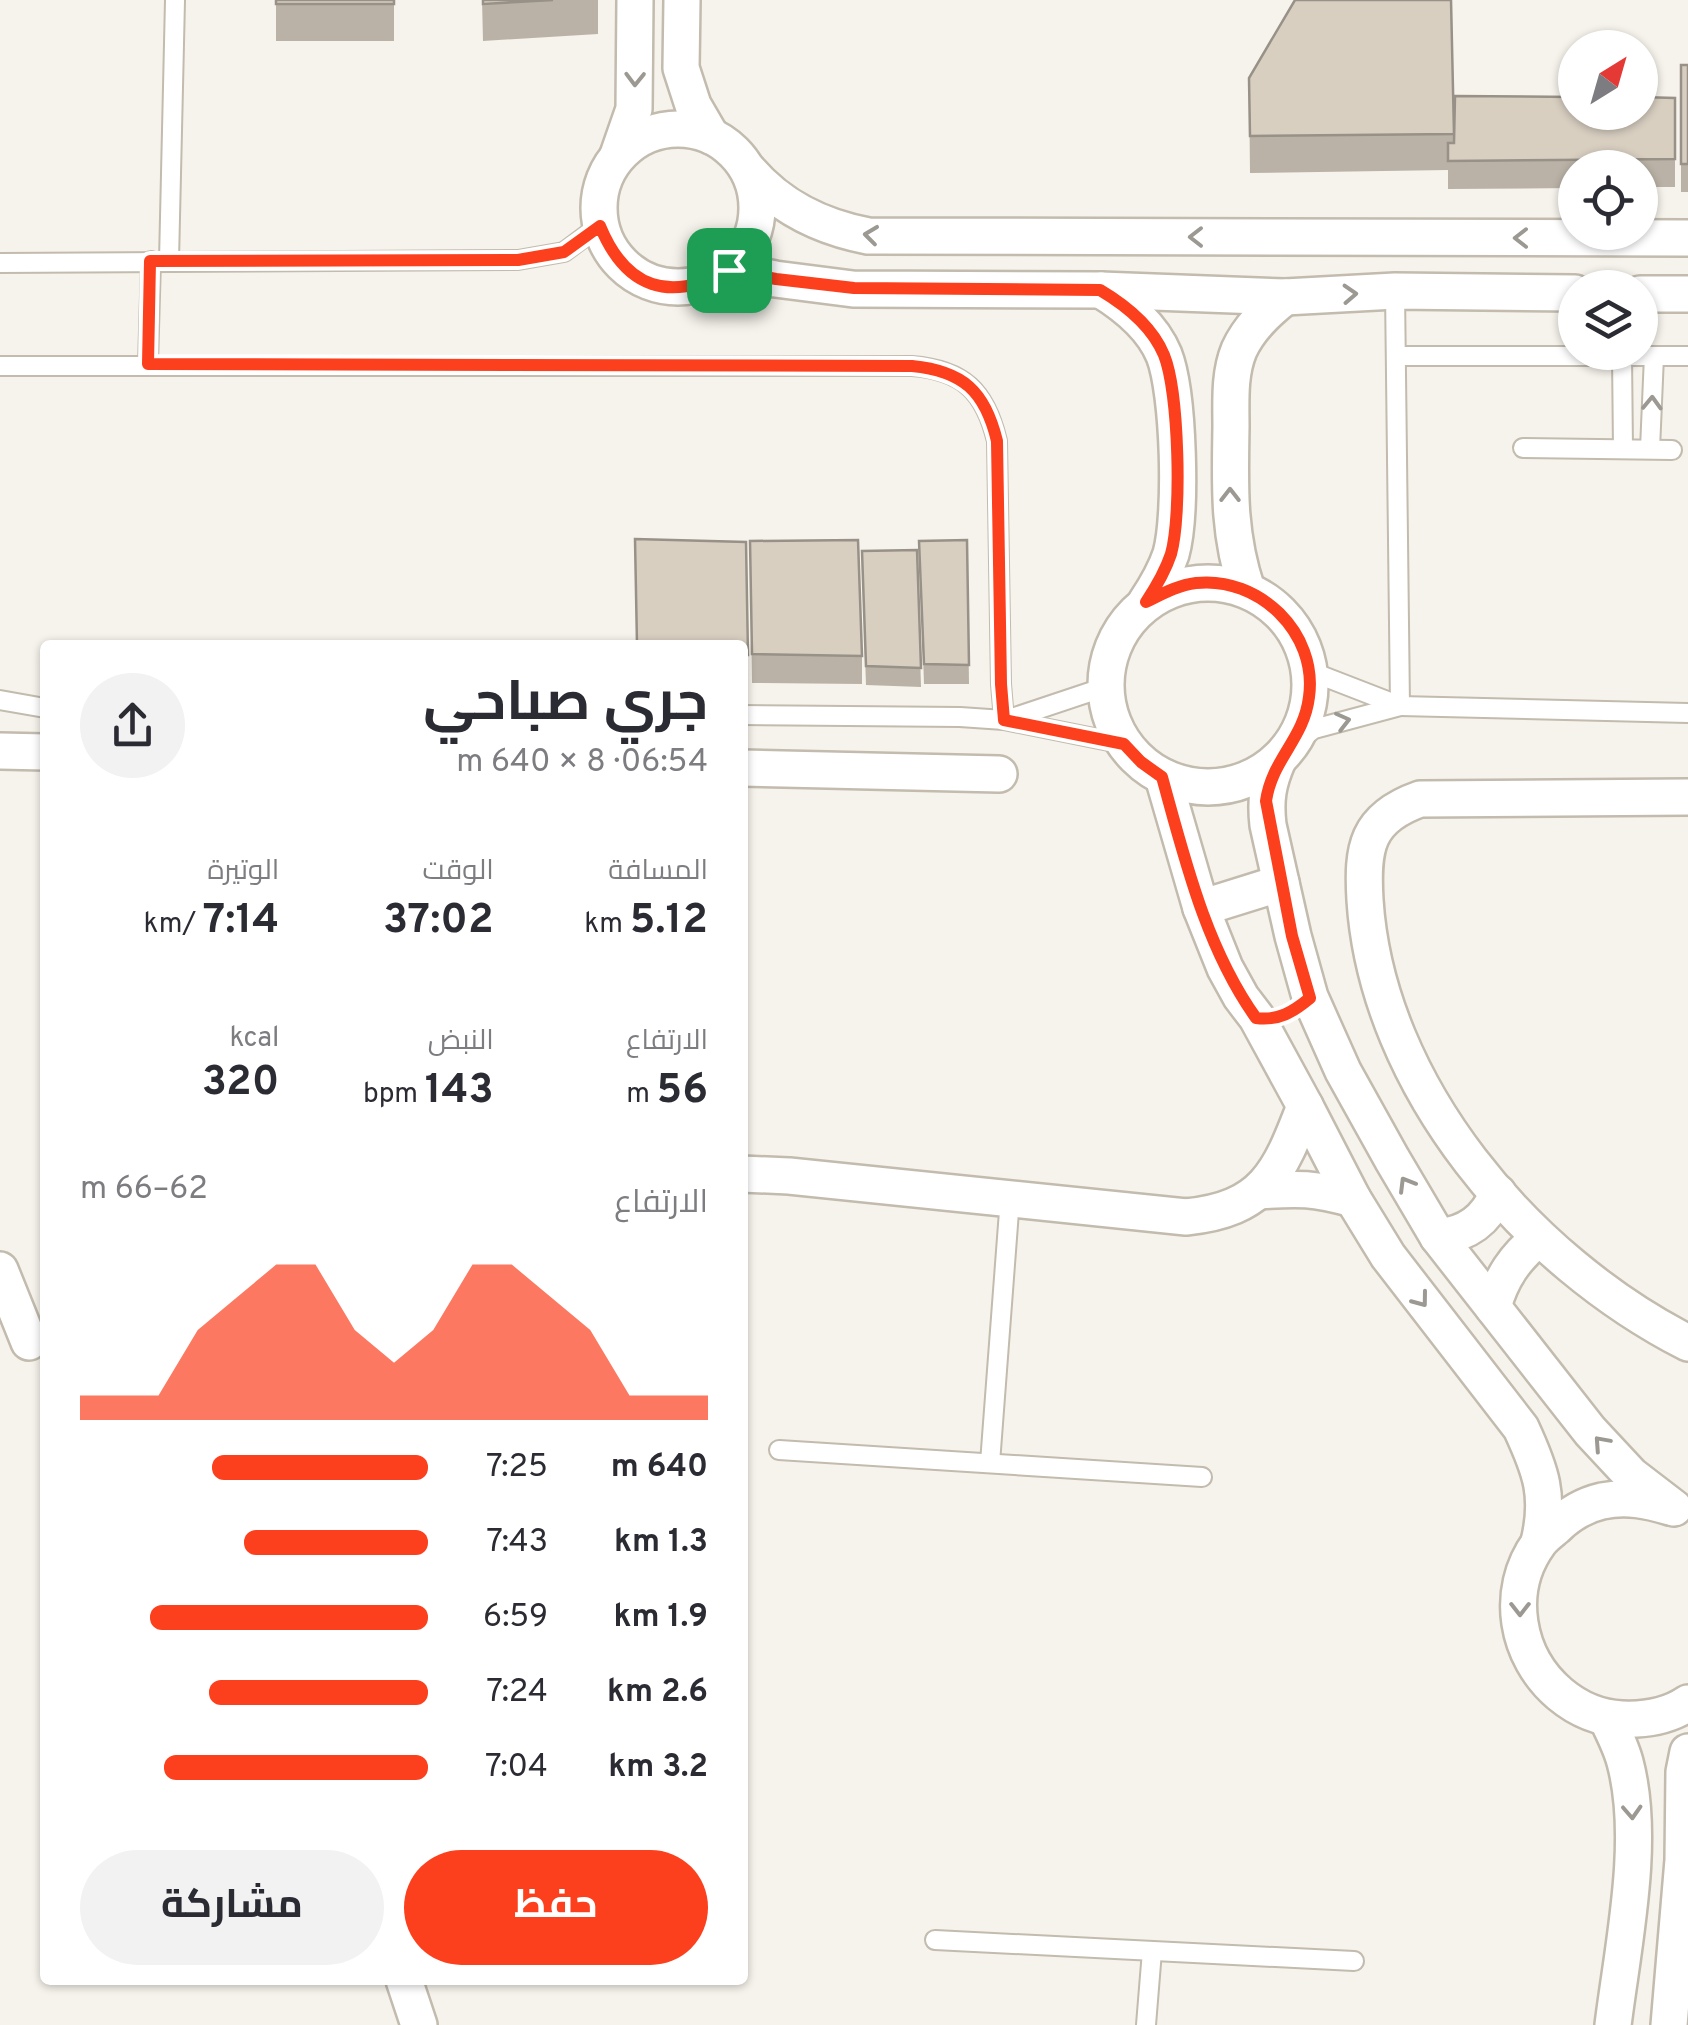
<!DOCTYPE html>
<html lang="ar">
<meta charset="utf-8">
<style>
body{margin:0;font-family:Overpass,Cairo,sans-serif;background:#f2f2f3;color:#2b2b33;direction:rtl;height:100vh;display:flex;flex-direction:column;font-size:38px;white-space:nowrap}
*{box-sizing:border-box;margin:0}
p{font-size:32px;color:#7c7c81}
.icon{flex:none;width:55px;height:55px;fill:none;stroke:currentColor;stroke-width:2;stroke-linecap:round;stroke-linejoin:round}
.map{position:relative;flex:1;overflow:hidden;direction:ltr}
.side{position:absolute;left:40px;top:640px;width:708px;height:1345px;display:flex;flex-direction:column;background:#fff;border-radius:10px;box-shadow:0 2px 8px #0004;direction:rtl}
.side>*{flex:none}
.needle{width:65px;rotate:37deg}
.buttons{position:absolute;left:1558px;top:30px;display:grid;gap:20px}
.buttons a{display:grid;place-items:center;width:100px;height:100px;border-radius:50%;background:#fff;box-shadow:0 2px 8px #0004;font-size:50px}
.pin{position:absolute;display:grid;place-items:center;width:85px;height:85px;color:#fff;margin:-42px;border-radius:20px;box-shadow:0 5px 15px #0006}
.round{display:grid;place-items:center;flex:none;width:105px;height:105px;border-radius:52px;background:#f2f2f3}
.overview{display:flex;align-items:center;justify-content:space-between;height:170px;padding:0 40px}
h1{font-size:55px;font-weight:700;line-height:75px}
.stats{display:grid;grid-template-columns:repeat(3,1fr);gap:15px;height:170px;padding:10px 40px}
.stats div{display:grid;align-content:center}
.stats b{font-size:42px;font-weight:700}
.stats small{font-size:28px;font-weight:400}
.stats p{font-size:28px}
.chart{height:280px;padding:20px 40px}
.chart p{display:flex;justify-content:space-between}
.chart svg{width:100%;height:180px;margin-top:10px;fill:#fc3f1d;opacity:.7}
.cta{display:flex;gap:20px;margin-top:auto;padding:20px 40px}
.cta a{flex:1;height:115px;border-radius:60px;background:#fc3f1d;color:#fff;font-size:40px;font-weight:700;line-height:115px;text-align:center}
.cta a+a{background:#f2f2f3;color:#2b2b33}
ul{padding:0 40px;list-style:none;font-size:32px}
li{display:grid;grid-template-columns:160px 120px 1fr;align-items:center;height:75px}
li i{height:25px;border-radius:12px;background:#fc3f1d}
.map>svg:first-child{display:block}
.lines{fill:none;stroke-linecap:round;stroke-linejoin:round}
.lane-casing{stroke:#c2bbae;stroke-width:22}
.street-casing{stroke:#c2bbae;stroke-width:40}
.lane{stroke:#fff;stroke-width:18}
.street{stroke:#fff;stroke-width:35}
.wall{fill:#bab2a6}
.building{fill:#d8cfc1;stroke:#979187;stroke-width:2.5}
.oneway{stroke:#9c9892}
.route-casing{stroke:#fff;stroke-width:20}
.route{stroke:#fc3f1d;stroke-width:12}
</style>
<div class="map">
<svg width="1688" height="2025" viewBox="0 0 1688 2025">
<rect width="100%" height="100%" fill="#f6f3ec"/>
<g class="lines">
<g class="lane-casing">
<g id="lane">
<polyline points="169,261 175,0"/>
<polyline points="0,263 518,260 564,252 599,226"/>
<polyline points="1395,291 1400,706"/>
<polyline points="1397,356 1688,356"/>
<polyline points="1622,356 1623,449"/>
<polyline points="148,364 151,261"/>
<path d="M 0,366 L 912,366 C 963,370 985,391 997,441 L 1001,684 L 1004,720 L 960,717 L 742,715"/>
<polyline points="1523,448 1672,450"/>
<polyline points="1650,449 1654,356"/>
<polyline points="1309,666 1320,675 1400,706 1688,713"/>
<polyline points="0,700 45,708"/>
<polyline points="1004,720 1124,744"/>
<polyline points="1006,720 1105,687"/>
<polyline points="1291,746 1314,729 1400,706"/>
<polyline points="779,1450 1202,1477"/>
<polyline points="990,1463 1010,1198"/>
<polyline points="935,1940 1354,1961"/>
<polyline points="1146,2025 1152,1951"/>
</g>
</g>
<g class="street-casing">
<g id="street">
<polyline points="682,0 681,68 693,105 711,136"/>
<circle cx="678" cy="208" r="79"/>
<polyline points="618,155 634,109 635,0"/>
<path d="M 749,171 C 781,208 821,227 868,236 L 1688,238"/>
<polyline points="729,270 775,279 853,289 1101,290 1285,297 1395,291 1575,293"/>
<path d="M 1101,290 C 1127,306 1152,326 1164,355 C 1179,393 1182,515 1171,554 C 1165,572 1156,587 1146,602"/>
<polyline points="1640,294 1688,294"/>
<circle cx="1208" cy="685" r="102"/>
<path d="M 1247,590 C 1228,534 1230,486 1231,427 C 1231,402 1229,374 1239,350 C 1249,328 1266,312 1285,297"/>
<polyline points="0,751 45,752"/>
<path d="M 1278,760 C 1268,783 1265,799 1268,825 L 1293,936 L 1310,997 L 1343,1071 L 1392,1159 L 1438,1237 L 1590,1431 L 1631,1475 L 1674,1508"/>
<polyline points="742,768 999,774"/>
<path d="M 1163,777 L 1201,908 L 1225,968 L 1241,997 L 1257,1018 L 1305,1106 L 1353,1199 L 1388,1256 L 1521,1428 C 1541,1471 1550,1496 1539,1542"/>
<path d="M 1688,797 L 1420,799 C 1366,818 1362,848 1365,900 C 1377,1087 1527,1261 1688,1343"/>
<polyline points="1201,908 1281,883"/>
<path d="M 742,1174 L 789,1176 L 1186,1217 C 1264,1209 1279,1174 1305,1106"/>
<path d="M 1259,1191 C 1299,1188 1314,1188 1353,1199"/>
<path d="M 1438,1237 C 1468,1234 1486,1220 1498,1193"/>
<polyline points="0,1270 29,1342"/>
<path d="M 1493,1307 C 1501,1278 1515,1257 1539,1238"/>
<path d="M 1670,1507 C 1647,1500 1626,1496 1602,1501 C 1585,1505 1568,1515 1556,1527 C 1550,1532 1543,1537 1539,1543 C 1504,1591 1516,1657 1560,1694 C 1578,1709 1599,1718 1622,1719 C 1646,1720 1669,1716 1688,1703"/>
<path d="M 1607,1719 C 1614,1733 1621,1747 1625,1762 C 1646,1840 1623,1945 1613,2025"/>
<polyline points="404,1980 419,2025"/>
<polyline points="1669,2025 1683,1860 1684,1772 1688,1752"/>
</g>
</g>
<use href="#lane" class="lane"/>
<use href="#street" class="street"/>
</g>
<g class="wall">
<rect x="276" y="0" width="118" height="41"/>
<polygon points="482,0 598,0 598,34 483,41"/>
<polygon points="1451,0 1454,143 1675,98 1675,187 1640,187 1640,168 1575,168 1575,188 1448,189 1448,170 1250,173 1249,78"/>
<rect x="1681" y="65" width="7" height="127"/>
<polygon points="967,540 969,684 924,684 919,541"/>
<polygon points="750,541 862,656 862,684 752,683"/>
<polygon points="917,550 921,687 866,685 862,570"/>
<polygon points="742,645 748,655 748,683 742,683"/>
</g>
<g class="building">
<rect x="276" y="0" width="118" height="4"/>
<polygon points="483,0 553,0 483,4"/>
<polygon points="1295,0 1451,0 1454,134 1250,136 1249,78"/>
<rect x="1681" y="65" width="7" height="99"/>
<polygon points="1455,96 1575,97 1575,112 1640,112 1640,97 1675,98 1675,159 1448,161 1448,143 1454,143"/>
<polygon points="635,539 746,542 748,655 742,655 742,645 637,645"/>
<polygon points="858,540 862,656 752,654 750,541"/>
<polygon points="967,540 969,665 924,664 919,541"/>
<polygon points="917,550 921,668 866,666 862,551"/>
</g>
<defs><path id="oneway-chevron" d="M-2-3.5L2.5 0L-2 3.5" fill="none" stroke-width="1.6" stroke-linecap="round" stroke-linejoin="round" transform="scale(2.5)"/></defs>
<g class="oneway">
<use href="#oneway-chevron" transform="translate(635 79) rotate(91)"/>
<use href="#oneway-chevron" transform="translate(871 235) rotate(-173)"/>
<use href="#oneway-chevron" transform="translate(1196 237) rotate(180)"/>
<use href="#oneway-chevron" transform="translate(1521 238) rotate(-180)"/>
<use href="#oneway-chevron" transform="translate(1350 294) rotate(-3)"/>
<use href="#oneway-chevron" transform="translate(1652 403) rotate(-88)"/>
<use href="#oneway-chevron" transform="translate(1230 495) rotate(-90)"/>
<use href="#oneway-chevron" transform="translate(1343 721) rotate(-14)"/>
<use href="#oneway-chevron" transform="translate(1406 1184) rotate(-121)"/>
<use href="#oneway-chevron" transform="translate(1421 1300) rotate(53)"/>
<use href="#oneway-chevron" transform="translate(1601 1443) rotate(-132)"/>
<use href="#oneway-chevron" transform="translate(1520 1609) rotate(90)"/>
<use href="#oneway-chevron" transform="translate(1632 1812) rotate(87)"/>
</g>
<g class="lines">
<g class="route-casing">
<path id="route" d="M 600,226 C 626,289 670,303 729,270 L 776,279 L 854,288 L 1100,290 C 1127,306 1152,326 1164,355 C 1179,392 1182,515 1171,554 C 1165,572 1156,587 1146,602 C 1162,594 1178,585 1196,583 C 1259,576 1318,633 1309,697 C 1304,739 1272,759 1266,801 L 1292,936 L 1310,998 C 1293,1012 1279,1021 1256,1018 C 1206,948 1185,860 1162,777 L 1141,762 L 1124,744 L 1004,720 L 1001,684 L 997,441 C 985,391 963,371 912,366 L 148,364 L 150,261 L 518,260 L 564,252 Z"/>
</g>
<use href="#route" class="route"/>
</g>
</svg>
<div class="buttons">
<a><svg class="needle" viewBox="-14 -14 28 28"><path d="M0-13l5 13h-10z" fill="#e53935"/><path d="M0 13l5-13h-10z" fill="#7c7c81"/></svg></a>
<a><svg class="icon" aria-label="locate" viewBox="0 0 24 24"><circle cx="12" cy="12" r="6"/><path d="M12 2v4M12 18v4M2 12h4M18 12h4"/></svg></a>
<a><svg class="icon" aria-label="layers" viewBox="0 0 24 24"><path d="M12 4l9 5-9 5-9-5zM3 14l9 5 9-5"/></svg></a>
</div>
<div class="pin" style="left:729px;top:270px;background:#1e9e55"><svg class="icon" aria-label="arrive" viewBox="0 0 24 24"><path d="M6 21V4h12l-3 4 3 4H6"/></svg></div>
<section class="side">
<div class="overview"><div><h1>جري صباحي</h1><p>06:54 · 8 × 640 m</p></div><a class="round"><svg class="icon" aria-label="share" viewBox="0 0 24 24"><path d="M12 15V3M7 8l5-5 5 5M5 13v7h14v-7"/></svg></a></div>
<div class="stats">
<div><p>المسافة</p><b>5.12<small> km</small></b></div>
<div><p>الوقت</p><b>37:02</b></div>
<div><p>الوتيرة</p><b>7:14<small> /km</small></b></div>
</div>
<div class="stats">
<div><p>الارتفاع</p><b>56<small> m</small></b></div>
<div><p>النبض</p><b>143<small> bpm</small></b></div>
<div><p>kcal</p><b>320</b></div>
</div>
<div class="chart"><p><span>الارتفاع</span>62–66 m</p>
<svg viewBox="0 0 160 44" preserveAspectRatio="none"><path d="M0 44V38L10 38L20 38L30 22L40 14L50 6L60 6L70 22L80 30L90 22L100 6L110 6L120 14L130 22L140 38L150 38L160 38V44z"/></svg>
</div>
<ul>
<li><b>640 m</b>7:25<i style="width:62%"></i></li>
<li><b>1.3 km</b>7:43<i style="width:53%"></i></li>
<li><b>1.9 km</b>6:59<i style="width:80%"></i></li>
<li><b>2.6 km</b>7:24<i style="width:63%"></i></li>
<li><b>3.2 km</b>7:04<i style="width:76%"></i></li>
</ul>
<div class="cta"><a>حفظ</a><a>مشاركة</a></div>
</section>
</div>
